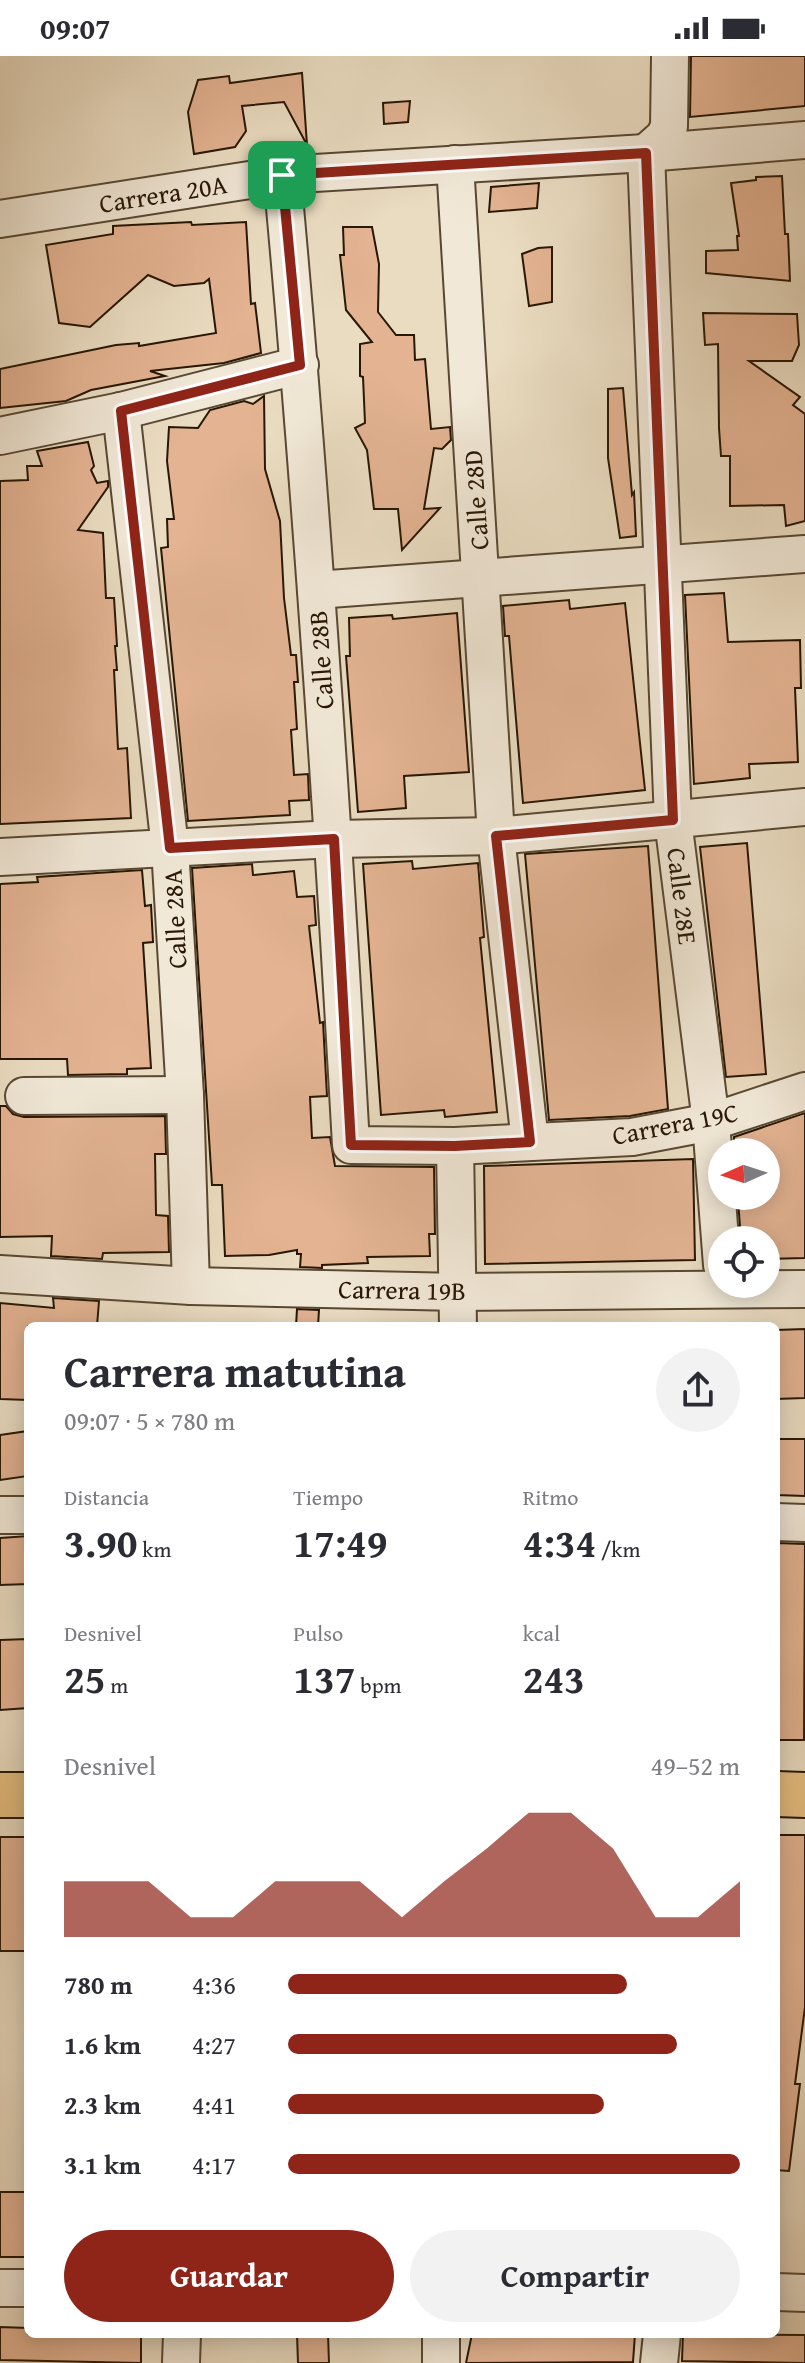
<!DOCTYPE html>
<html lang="es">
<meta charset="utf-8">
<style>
body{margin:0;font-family:"Gentium Book Plus",serif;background:#f2f2f3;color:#2b2b33;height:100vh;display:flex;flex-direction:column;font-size:30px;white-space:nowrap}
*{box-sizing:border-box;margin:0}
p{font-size:26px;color:#7c7c81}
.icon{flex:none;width:44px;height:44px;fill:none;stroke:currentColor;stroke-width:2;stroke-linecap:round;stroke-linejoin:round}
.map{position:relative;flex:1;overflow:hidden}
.sheet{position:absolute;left:24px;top:1266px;width:756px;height:1016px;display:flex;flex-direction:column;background:#fff;border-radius:12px;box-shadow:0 4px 20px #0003}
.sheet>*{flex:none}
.needle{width:52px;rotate:267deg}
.fabs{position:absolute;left:708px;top:1082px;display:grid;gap:16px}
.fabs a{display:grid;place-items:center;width:72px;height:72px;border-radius:50%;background:#fff;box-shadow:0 4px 20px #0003;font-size:40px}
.pin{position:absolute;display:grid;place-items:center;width:68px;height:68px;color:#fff;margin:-34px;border-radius:16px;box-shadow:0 4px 12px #0006}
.round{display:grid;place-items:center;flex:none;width:84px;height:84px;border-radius:42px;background:#f2f2f3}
.head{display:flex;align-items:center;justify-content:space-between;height:136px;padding:0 40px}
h1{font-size:44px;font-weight:800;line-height:60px}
.stats{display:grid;grid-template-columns:repeat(3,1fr);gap:12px;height:136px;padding:8px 40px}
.stats div{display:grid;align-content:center}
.stats b{font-size:40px;font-weight:800}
.stats small{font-size:22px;font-weight:400}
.stats p{font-size:22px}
.chart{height:224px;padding:16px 40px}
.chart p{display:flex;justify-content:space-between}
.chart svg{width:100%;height:144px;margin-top:8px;fill:#8f2418;opacity:.7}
.action{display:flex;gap:16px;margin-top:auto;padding:16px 40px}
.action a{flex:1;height:92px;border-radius:48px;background:#8f2418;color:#fff;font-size:32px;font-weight:800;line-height:92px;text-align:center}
.action a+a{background:#f2f2f3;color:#2b2b33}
ul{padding:0 40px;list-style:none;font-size:26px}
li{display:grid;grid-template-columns:128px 96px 1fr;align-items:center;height:60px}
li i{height:20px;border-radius:10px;background:#8f2418}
.status{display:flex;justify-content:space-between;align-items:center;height:56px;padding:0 40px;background:#fff;direction:ltr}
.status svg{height:22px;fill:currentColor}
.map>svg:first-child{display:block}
.building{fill:#e3b392;stroke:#281704;stroke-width:2}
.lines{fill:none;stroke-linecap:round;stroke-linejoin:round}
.minor-casing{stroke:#584833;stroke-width:40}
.major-casing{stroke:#281704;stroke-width:48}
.minor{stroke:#f1e8d7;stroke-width:36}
.major{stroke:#e5be80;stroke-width:44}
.route-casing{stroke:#fff;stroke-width:16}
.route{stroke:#8f2418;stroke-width:10}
.labels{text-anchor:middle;stroke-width:6;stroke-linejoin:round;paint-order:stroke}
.street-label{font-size:26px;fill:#281704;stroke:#f1e8d7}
</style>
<div class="status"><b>09:07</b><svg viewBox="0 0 49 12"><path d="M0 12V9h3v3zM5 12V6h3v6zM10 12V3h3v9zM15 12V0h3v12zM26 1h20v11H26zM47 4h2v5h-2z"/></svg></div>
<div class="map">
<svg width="805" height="2307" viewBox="0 0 805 2307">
<rect width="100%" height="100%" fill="#eadcc1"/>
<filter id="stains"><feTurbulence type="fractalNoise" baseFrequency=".0025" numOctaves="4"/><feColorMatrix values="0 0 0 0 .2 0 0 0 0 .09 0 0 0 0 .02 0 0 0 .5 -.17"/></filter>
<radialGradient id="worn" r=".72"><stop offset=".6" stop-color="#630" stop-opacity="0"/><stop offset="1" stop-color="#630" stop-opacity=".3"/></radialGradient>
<g class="building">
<polygon points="691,0 805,0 805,50 690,61"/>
<polygon points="302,17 307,89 284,46 242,50 246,75 235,91 194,98 188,56 198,24 229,20 230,27"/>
<polygon points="410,45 408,66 384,68 383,47"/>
<polygon points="782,120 785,178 788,178 790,225 706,217 706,195 738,194 737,180 739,180 731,127 756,124 756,121"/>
<polygon points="539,127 537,152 489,156 491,131"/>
<polygon points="191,166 192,169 246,166 251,248 255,247 261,297 224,307 150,315 165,320 91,334 66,345 0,352 0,313 116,289 139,287 139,290 216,277 209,223 204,227 174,230 148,219 90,271 59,267 46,189 113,178 113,170"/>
<polygon points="343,171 372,171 379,208 378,256 396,279 414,279 415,304 425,303 431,373 450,371 451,384 442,393 434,392 424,453 440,452 402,494 398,453 374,453 367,394 355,372 365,367 363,321 360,320 360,288 372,286 346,254 340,199 344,199"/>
<polygon points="552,191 552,246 529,250 522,198 538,192"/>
<polygon points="703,257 797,258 799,289 792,305 749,305 800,341 793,349 805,358 805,465 786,470 784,449 730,450 730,400 721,400 719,372 718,288 705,289"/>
<polygon points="623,332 632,439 634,436 636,480 620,482 608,402 608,333"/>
<polygon points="264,340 265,413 280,465 284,542 291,599 296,599 298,626 294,626 297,673 291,674 294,719 308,718 309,744 289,745 290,759 188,765 161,492 168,491 167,463 174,463 167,405 169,371 198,372 210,354 244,345 253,348"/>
<polygon points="88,386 94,410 91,414 97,427 108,425 108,431 78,474 103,477 106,542 114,542 117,590 115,590 117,614 114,614 118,693 127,692 131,762 0,768 0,425 28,424 27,410 42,410 37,395"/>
<polygon points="724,537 728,586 800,584 801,632 795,632 798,706 749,708 750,722 694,728 685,539"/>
<polygon points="569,544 570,553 625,547 645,734 523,747 509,580 505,580 503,550"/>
<polygon points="457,557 469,716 404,720 406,752 358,756 346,600 350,600 349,562 392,559 393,563"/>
<polygon points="747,787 766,1018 726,1021 700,791"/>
<polygon points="648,790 668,1053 630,1060 549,1064 525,798"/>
<polygon points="412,805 413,813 478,807 484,881 480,882 497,1056 445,1061 444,1054 381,1059 363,808"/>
<polygon points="252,808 253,819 294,815 297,841 314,840 316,869 309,870 320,967 323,966 327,1040 310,1041 312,1082 330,1081 335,1110 434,1111 435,1178 429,1178 430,1200 367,1201 368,1207 322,1209 322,1212 300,1211 301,1198 297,1198 297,1194 269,1199 225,1200 222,1129 212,1129 192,812"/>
<polygon points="142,814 145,850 151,849 153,886 143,887 151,1012 127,1013 127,1018 68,1019 67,1003 0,1003 0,828 38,826 37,821"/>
<polygon points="0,1050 6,1050 13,1058 24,1061 165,1060 166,1098 155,1098 156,1159 168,1160 169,1196 103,1197 102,1203 51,1200 52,1180 0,1181"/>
<polygon points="805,1057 805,1202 766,1203 766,1184 741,1184 738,1144 766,1144 766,1096 734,1096 734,1081"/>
<polygon points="693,1103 695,1204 485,1208 484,1110"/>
<polygon points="53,1242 99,1245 97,1270 28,1270 28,1344 0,1343 0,1247 54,1252"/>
<polygon points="297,1253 319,1254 318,1270 296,1270"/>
<polygon points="805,1273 805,1342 776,1343 776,1274"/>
<polygon points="28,1375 28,1420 0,1424 0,1379"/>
<polygon points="776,1383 805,1383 805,1440 776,1439"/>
<polygon points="28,1480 28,1528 0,1529 0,1482"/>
<polygon points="776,1487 805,1488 804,1684 776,1684"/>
<polygon points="28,1583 28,1652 0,1654 0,1584"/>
<polygon points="776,1779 805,1779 805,1951 795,2028 800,2028 789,2115 776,2114"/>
<rect x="0" y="1781" width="28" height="114"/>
<rect x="0" y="2136" width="28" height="65"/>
<polygon points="0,2271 28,2272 28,2278 141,2278 141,2307 0,2304"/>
<polygon points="297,2278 328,2278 329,2307 298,2307"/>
<polygon points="472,2278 635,2278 633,2306 466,2307"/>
<polygon points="683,2278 805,2279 805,2307 682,2305"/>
</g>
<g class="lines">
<g class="minor-casing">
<g id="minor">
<polyline points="670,0 669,71 664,81 646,97 673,764 711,1066 722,1209"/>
<polyline points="455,108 496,780 530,1086"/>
<path d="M 282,119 C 312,442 333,765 351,1089 L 455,1090 L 632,1081 L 711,1066 L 805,1035"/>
<polyline points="0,163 282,119 646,97 805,84"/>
<polyline points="121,355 170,792 185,1039 191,1230"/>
<polyline points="0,380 121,355 300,309"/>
<polyline points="316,534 805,498"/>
<polyline points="0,801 334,783 496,780 805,751"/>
<polyline points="24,1040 185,1039"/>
<polyline points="455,1090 458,1270"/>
<polyline points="0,1218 191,1230 459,1236 805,1233"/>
<polyline points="0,1459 28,1459"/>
<polyline points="776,1466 805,1467"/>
<polyline points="0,2232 28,2232"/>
<polyline points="776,2236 805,2237"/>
<polyline points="181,2307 182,2278"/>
<polyline points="441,2307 441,2278"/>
<polyline points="659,2307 662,2278"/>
</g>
</g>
<g class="major-casing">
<g id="major">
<polyline points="776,1738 805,1739"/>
<polyline points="0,1739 28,1739"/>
</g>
</g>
<use href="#minor" class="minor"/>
<use href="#major" class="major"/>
</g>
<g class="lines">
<g class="route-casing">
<polygon id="route" points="646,97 673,764 496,780 530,1086 455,1090 351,1089 334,783 170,792 121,355 300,309 282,119"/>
</g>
<use href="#route" class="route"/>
</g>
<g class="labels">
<g class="street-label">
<text transform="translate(163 138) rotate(-9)" y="9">Carrera 20A</text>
<text transform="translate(476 444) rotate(-94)" y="9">Calle 28D</text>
<text transform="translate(321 604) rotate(-94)" y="9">Calle 28B</text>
<text transform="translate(682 840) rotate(83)" y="9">Calle 28E</text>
<text transform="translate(175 863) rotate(-93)" y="9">Calle 28A</text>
<text transform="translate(675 1068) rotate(-11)" y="9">Carrera 19C</text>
<text transform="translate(402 1234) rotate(1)" y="9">Carrera 19B</text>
</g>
</g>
<rect width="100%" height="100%" filter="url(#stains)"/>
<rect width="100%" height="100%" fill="url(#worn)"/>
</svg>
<div class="fabs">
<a><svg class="needle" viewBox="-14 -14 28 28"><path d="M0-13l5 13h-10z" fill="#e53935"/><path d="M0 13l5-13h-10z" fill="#7c7c81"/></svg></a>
<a><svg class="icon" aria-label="locate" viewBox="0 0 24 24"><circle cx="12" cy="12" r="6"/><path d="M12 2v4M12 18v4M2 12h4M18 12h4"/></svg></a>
</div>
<div class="pin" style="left:282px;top:119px;background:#1e9e55"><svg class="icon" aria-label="arrive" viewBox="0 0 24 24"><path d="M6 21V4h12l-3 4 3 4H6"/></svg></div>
<section class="sheet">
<div class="head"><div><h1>Carrera matutina</h1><p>09:07 · 5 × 780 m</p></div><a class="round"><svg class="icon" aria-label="share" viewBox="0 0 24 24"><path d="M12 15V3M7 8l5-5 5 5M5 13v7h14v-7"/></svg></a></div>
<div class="stats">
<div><p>Distancia</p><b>3.90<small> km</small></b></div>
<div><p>Tiempo</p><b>17:49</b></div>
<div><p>Ritmo</p><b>4:34<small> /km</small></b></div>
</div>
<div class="stats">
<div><p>Desnivel</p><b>25<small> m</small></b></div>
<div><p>Pulso</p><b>137<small> bpm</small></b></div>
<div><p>kcal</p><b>243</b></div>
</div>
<div class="chart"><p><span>Desnivel</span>49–52 m</p>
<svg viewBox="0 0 160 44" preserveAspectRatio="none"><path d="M0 44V27L10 27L20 27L30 38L40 38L50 27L60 27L70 27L80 38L90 27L100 17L110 6L120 6L130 17L140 38L150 38L160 27V44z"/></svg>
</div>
<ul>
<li><b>780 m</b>4:36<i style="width:75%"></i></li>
<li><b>1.6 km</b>4:27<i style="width:86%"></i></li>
<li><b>2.3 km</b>4:41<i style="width:70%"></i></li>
<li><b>3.1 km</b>4:17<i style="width:100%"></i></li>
</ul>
<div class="action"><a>Guardar</a><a>Compartir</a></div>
</section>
</div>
